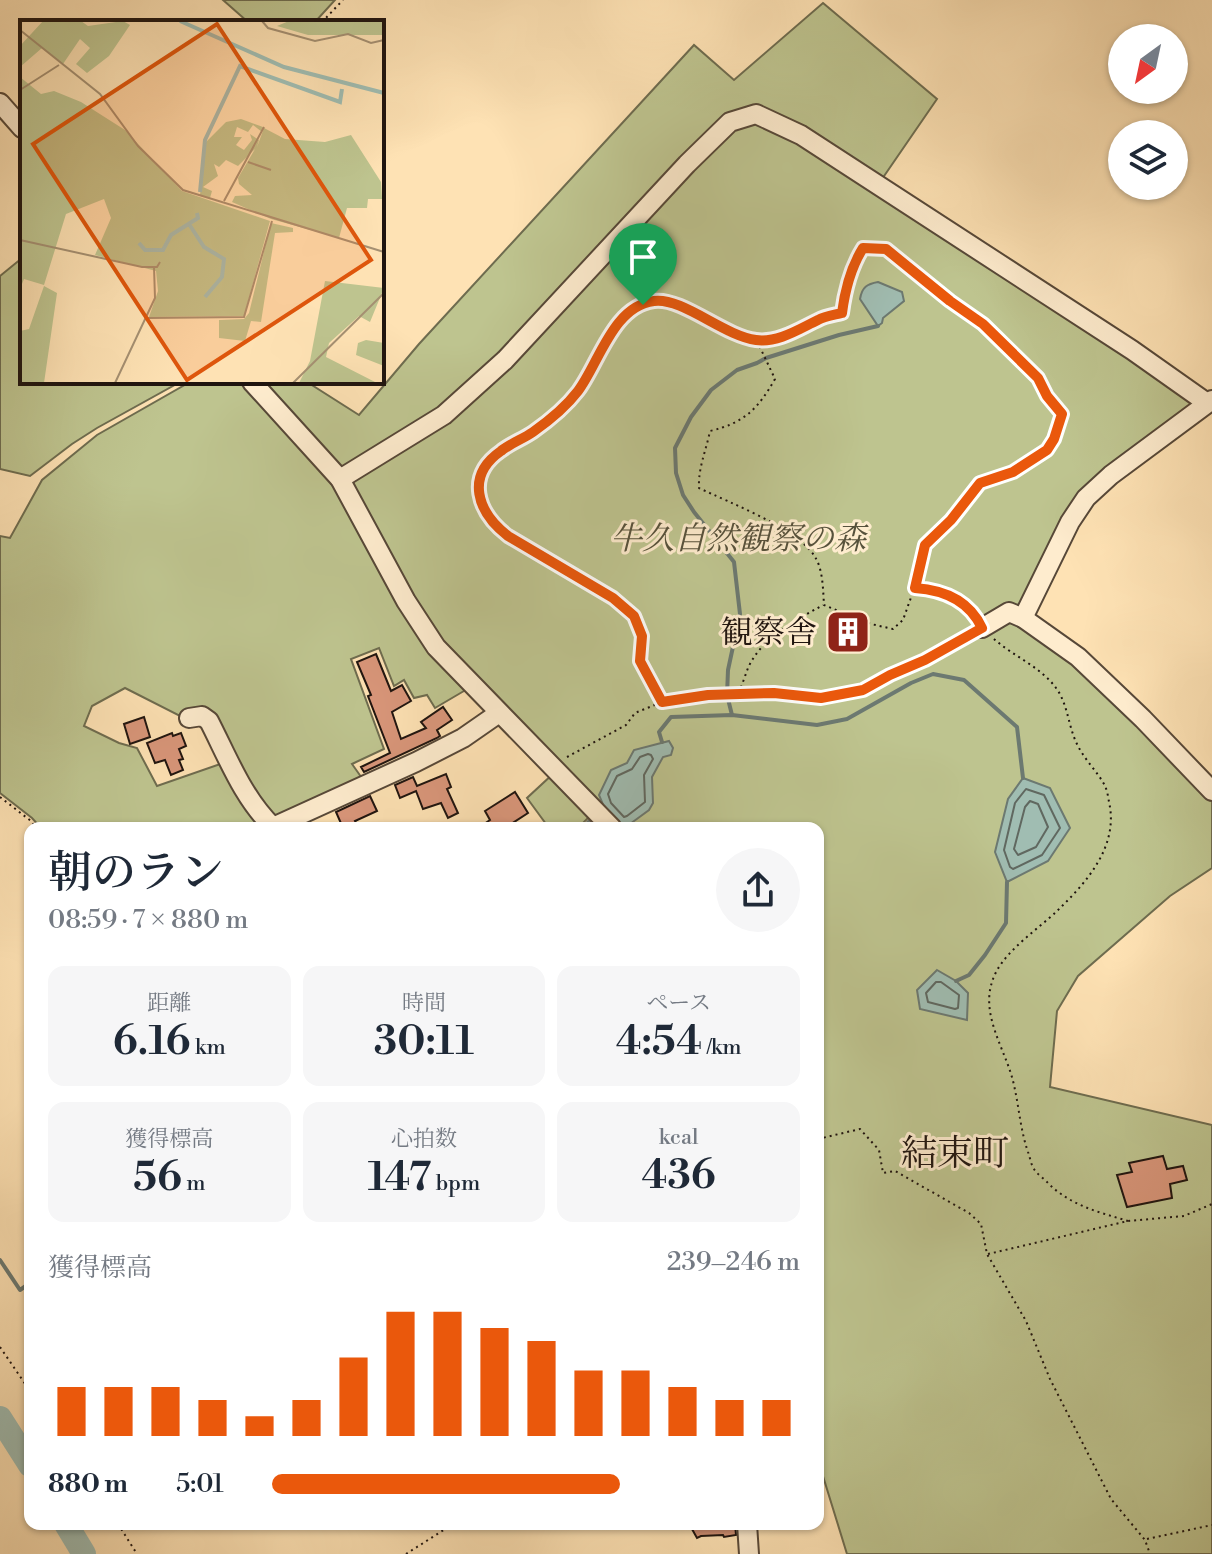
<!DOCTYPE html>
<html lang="ja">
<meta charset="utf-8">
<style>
body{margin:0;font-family:"Libre Bodoni","Noto Serif JP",serif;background:#f6f6f7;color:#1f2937;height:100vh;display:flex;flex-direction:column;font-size:30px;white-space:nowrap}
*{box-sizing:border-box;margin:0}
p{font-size:26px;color:#747a83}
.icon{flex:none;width:44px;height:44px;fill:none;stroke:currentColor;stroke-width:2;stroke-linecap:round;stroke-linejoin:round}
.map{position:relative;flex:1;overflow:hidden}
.sheet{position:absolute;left:24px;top:822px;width:800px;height:708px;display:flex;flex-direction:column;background:#fff;border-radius:16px;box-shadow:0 2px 6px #0004}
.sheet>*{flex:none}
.needle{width:52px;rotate:213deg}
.controls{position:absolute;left:1108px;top:24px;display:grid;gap:16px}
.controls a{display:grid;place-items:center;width:80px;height:80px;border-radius:50%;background:#fff;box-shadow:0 2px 6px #0004;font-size:40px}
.pin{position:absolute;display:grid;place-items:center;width:68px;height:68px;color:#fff;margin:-82px -34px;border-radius:50% 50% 50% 0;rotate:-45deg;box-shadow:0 0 8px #0007}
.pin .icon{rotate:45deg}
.round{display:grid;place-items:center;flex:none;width:84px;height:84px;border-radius:42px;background:#f6f6f7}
.head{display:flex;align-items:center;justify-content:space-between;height:136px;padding:0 24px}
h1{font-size:44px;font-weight:600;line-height:60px}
.figures{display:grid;grid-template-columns:repeat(3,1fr);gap:12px;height:136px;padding:8px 24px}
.figures div{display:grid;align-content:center;border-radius:16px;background:#f6f6f7;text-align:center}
.figures b{font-size:40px;font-weight:600}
.figures small{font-size:22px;font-weight:400}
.figures p{font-size:22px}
.chart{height:224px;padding:16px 24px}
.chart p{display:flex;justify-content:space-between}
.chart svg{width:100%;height:144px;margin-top:8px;stroke:#ea580c;stroke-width:6}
ul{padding:0 24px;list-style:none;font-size:26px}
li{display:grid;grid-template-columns:128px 96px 1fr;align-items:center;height:60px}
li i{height:20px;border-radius:10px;background:#ea580c}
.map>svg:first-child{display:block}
.green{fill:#bec48f;stroke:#6e6c4f;stroke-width:2}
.water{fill:#a0bdb2;stroke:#6c7971;stroke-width:2}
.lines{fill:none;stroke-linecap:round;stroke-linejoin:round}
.shore{stroke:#606860;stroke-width:2}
.stream{stroke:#6c7971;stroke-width:4}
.river{stroke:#a0bdb2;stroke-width:24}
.building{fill:#d9967a;stroke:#1f140f;stroke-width:2}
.minor-casing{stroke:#574838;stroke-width:22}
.path{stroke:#1f140f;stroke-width:2;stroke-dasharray:2 4;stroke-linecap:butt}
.minor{stroke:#feecce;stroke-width:18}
.route-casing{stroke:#fff;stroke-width:16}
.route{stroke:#ea580c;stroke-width:10}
.labels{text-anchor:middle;stroke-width:6;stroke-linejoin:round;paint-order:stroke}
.park-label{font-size:32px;font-style:italic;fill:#57523c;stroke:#feecce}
.poi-label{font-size:32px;fill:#1f140f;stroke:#feecce;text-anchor:end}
.quarter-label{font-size:36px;fill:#1f140f;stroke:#feecce}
.inset-river{fill:none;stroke:#a0bdb2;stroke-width:4}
.inset-road{fill:none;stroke:#a59072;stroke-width:2}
.view{fill:#de560c;fill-opacity:0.15;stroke:#de560c;stroke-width:4}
.inset-edge{fill:none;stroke:#1f140f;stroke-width:4}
</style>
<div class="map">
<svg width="1212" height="1554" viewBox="0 0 1212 1554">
<rect width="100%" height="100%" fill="#fee2b4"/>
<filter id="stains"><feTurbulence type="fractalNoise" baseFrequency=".0025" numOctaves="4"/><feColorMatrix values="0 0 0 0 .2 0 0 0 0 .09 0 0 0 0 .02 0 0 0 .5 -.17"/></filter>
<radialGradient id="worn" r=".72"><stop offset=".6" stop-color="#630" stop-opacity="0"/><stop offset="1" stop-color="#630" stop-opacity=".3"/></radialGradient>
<g class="green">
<polygon points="223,0 335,0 315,22 248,22"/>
<polygon points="823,3 937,99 882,179 740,111 496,362 440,411 339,470 263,385 265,382 307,382 359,415 419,344 694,45 734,80"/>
<polygon points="753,120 803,144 1197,401 1116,465 1012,620 1050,644 1095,680 1212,800 1212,868 1170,896 1078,976 1057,1011 1050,1087 1212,1125 1212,1554 847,1554 818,1460 818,828 619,828 444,645 412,601 350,485 353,478 443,423 730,128"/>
<polygon points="22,258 22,382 180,382 97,428 72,444 30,476 0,469 0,276"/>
<polygon points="190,382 246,382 339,489 469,688 435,708 427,695 414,698 404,680 394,686 379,648 351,659 384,749 352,764 364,781 279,820 269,816 199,712 180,716 125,688 92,706 84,726 119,743 137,748 157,786 226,762 263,828 41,828 32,818 0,793 0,536 10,538 42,480 97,435"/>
<polygon points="554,773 592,814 578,828 549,828 527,798"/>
</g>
<g class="water">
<path d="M 878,282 L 902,292 L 904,301 L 883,318 L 882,323 L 878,326 L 860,299 C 862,287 867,284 878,282 Z"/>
<polygon points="669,741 673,748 671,755 663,757 652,777 653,803 649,810 630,824 622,828 604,807 599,795 611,770 627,763 634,750"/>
<polygon points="1023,778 1050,788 1070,828 1048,861 1007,882 995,852 1008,799"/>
<polygon points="937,970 956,981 968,993 967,1020 920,1009 917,990"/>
</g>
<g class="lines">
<g class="shore">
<polygon points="648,754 651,755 653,759 644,775 645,802 627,816 624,817 611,803 608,794 617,776 632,769 640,757"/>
<polygon points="1026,789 1044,795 1060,828 1042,855 1013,869 1010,867 1004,850 1015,803"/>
<polygon points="1030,801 1038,804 1048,827 1036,847 1018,855 1014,849 1025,807"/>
<polygon points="936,982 941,982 959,995 958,1008 955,1009 928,1002 926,993"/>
</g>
<g class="stream">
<polyline points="732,715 727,695 728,670 740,614 734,562 694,512 683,495 676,473 675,448 691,417 711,390 737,370 757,363 766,358 839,335 878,326"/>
<polyline points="662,742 659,732 671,717 732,715 817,725 847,719 911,683 933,674 964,680 1017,727 1023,778"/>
<polyline points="583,828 593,817"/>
<polyline points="956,981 969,975 985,955 1006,923 1007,882"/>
<polyline points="0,1260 20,1290 30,1283"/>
</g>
<g class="river">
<polyline points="0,1418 30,1465"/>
<polyline points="66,1524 84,1554"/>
</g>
</g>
<g class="building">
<polygon points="843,618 864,632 854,646 833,632"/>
<polygon points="376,654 391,691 402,685 411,701 392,712 401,739 426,728 421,722 443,707 452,720 437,730 440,736 437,738 364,772 361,767 390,753 368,696 371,695 357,662"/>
<polygon points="144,717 150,737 130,744 124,724"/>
<polygon points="172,733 173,736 181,733 186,746 179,749 183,759 179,760 183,770 171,775 165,760 155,763 147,743"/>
<polygon points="446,774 451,787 447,789 458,813 448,818 441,803 423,809 416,791 400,798 395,785 413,777 417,786"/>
<polygon points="515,792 528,813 505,828 478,828 490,820 485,811"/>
<polygon points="370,796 377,811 355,821 359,828 343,828 336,812"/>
<polygon points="1163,1156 1167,1169 1183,1166 1187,1180 1170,1184 1172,1198 1127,1207 1117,1175 1132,1172 1129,1163"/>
<polygon points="699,1524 735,1524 736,1535 724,1537 723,1535 701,1536 697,1538 692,1529"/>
</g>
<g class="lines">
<g class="minor-casing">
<g id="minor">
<polyline points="0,103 22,128"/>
<polyline points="252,382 340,479 406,601 436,647 612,828"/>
<polyline points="340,479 444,415 505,360 687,164 730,122 756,114 801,135 1132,350 1207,403"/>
<polyline points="1023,618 1070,522 1086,498 1111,475 1212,400"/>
<polyline points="982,628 1009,612 1023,618 1078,657 1143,719 1212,791"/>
<path d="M 189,718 L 202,716 L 209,721 C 228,758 243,798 273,827"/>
<polyline points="271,828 416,762 463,738 499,713"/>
<polyline points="747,1524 749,1554"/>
</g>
</g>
<g class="path">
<polyline points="322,22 343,0"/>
<path d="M 757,341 L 775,379 C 758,409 744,423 710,431 C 706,451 698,468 699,488 C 730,503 799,529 815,557 C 823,569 823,590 824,605 L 871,624 L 893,629 L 903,620 L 914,589"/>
<path d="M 994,639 C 1013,656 1041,667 1056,688 C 1068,704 1068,726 1077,744 C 1084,759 1096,770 1104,784 C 1107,789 1108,796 1109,802 C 1119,846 1087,882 1057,911 C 1036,931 1000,954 992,982 C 981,1016 1005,1049 1013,1081 C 1019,1105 1020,1129 1028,1152 C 1030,1157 1031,1165 1034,1169 C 1037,1174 1043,1178 1047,1182 C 1069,1205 1098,1212 1128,1221"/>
<path d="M 739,693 C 742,685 745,676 748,668 C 762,637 795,621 823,605"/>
<path d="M 662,702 L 640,661 L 642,636 L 634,616 L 613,598 L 508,536 C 496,526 492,522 485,508 C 463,467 505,451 533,432 C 550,420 565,408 578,391 C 599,363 613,306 654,301 C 682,297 724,336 756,340 C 778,343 799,329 818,320 C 826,316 834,315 842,313 C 845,290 851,267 863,248 L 886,249 L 950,301 L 983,324 L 1038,378 L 1047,396 L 1062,414 L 1054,439 L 1047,450 L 1013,472 L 980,483 L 951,520 L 925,545 L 915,588 C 942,589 953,595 973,613"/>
<polyline points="567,757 626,725 635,713 662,702 708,695 774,693 821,698 863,690 890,675 925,660 969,635"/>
<polyline points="0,797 31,821 36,828"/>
<polyline points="818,1139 860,1129 879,1150 883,1173 895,1171 969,1213 981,1224 987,1254 1026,1321 1050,1379 1078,1434 1111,1499 1145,1540 1150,1554"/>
<polyline points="988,1254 1128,1221 1184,1216 1212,1204"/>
<polyline points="0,1347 30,1391"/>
<polyline points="118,1524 137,1554"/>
<polyline points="1147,1539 1212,1525"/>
<polyline points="406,1554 453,1524"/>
</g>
<use href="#minor" class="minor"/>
</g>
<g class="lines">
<g class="route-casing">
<path id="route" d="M 863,248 L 886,249 L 950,301 L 983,324 L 1038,378 L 1047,396 L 1062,414 L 1054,439 L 1047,450 L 1013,472 L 980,483 L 951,520 L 925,545 L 915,588 C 944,590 969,600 982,628 L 925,660 L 890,675 L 863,690 L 821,698 L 774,693 L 708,695 L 662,702 L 640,661 L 642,636 L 634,616 L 613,598 L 508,536 C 477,512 465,476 501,451 C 511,443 523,439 533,432 C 550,420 565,408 578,391 C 599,363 613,306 654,301 C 682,297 724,336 756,340 C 778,343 799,329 818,320 C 825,316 834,315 842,313 C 845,290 851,267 863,248 Z"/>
</g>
<use href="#route" class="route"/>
</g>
<defs>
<g id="building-square" transform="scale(2.3)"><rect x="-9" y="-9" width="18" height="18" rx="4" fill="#8f2418" stroke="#feecce"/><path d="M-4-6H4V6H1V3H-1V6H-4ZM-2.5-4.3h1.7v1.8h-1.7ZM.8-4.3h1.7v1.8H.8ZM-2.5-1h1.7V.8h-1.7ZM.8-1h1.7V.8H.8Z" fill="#fff"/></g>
</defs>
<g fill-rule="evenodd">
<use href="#building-square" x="848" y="632"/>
</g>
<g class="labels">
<g class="park-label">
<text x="738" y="549">牛久自然観察の森</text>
</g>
<g class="poi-label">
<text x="817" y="643">観察舎</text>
</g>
<g class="quarter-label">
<text x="955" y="1165">結束町</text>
</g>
</g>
<g transform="translate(20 20)">
<rect width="364" height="364" fill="#fee2b4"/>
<path d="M 23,1 L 61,1 L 68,6 L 103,1 L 110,5 L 89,36 L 67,53 L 56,44 L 70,28 L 60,19 L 43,44 L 22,28 L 0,47 L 0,26 ZM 269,1 L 364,1 L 364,15 L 288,15 L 257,6 ZM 0,57 L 21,74 L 34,71 L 61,82 L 105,110 L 162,171 L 250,201 L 224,296 L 129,297 L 138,271 L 136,251 L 75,235 L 91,198 L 84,179 L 46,194 L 24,265 L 4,259 L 0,269 ZM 221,99 L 243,107 L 242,112 L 233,105 L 228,112 L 217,107 L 214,117 L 222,117 L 216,125 L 224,130 L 232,120 L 230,114 L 239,120 L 237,127 L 244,108 L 265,119 L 305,122 L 331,115 L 361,162 L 362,179 L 348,179 L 347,188 L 327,188 L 319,218 L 251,199 L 212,182 L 215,176 L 232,175 L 219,164 L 218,158 L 235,129 L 218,146 L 206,140 L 199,147 L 194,144 L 198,156 L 183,167 L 192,171 L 190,178 L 180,175 L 186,122 L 206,102 ZM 251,203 L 273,208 L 273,212 L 255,213 L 241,302 L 231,301 L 225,321 L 199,318 L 199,300 L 224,299 L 229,293 ZM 305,261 L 364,268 L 350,302 L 339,296 L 309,323 L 306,337 L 357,363 L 279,363 L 290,341 ZM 24,266 L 37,273 L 24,363 L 0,363 L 0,311 L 9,309 ZM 346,320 L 364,323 L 364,346 L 336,335 L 338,323 Z" fill="#bec48f"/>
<path class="inset-river" d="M 160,1 L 264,47 L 364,73M 180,172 L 185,120 L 220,46 L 320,82 L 322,69M 169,204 L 184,227 L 204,239 L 202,257 L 185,277M 119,223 L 125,230 L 143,230 L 151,215 L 178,198 L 177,193"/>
<path class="inset-road" d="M 242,1 L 248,8 L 295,21 L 328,14 L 351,23 L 364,20M 0,10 L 80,74 L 118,126 L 163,170 L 364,232M 0,70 L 39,45M 228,142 L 251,150M 204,181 L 244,107M 0,220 L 122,247 L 137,247 L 140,242M 128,298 L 224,297 L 252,201M 95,363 L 135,278 L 134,247M 273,363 L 364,273"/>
<path class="view" d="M 197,4 L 351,240 L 167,360 L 13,124 Z"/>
<rect width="364" height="364" class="inset-edge"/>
</g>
<rect width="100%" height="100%" filter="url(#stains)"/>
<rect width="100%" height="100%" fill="url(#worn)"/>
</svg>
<div class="controls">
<a><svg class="needle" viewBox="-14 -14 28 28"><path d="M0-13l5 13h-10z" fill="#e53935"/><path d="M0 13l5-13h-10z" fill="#747a83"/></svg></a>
<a><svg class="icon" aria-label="layers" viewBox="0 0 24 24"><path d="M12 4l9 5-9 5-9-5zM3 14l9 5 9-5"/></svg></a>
</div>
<div class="pin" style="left:643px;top:305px;background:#1e9e55"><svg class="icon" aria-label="arrive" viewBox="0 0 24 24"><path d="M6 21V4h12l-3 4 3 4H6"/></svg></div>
<section class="sheet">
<div class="head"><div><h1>朝のラン</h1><p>08:59 · 7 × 880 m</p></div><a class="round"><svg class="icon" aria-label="share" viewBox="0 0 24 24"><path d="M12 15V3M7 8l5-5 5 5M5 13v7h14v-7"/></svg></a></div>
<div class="figures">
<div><p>距離</p><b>6.16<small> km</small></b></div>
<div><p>時間</p><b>30:11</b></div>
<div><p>ペース</p><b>4:54<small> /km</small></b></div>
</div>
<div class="figures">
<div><p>獲得標高</p><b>56<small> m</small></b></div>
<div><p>心拍数</p><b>147<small> bpm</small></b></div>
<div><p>kcal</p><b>436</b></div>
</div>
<div class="chart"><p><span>獲得標高</span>239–246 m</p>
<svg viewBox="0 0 160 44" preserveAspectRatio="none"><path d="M5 44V29M15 44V29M25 44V29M35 44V33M45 44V38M55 44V33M65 44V20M75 44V6M85 44V6M95 44V11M105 44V15M115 44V24M125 44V24M135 44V29M145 44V33M155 44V33"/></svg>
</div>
<ul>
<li><b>880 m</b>5:01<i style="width:66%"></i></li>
</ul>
</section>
</div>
